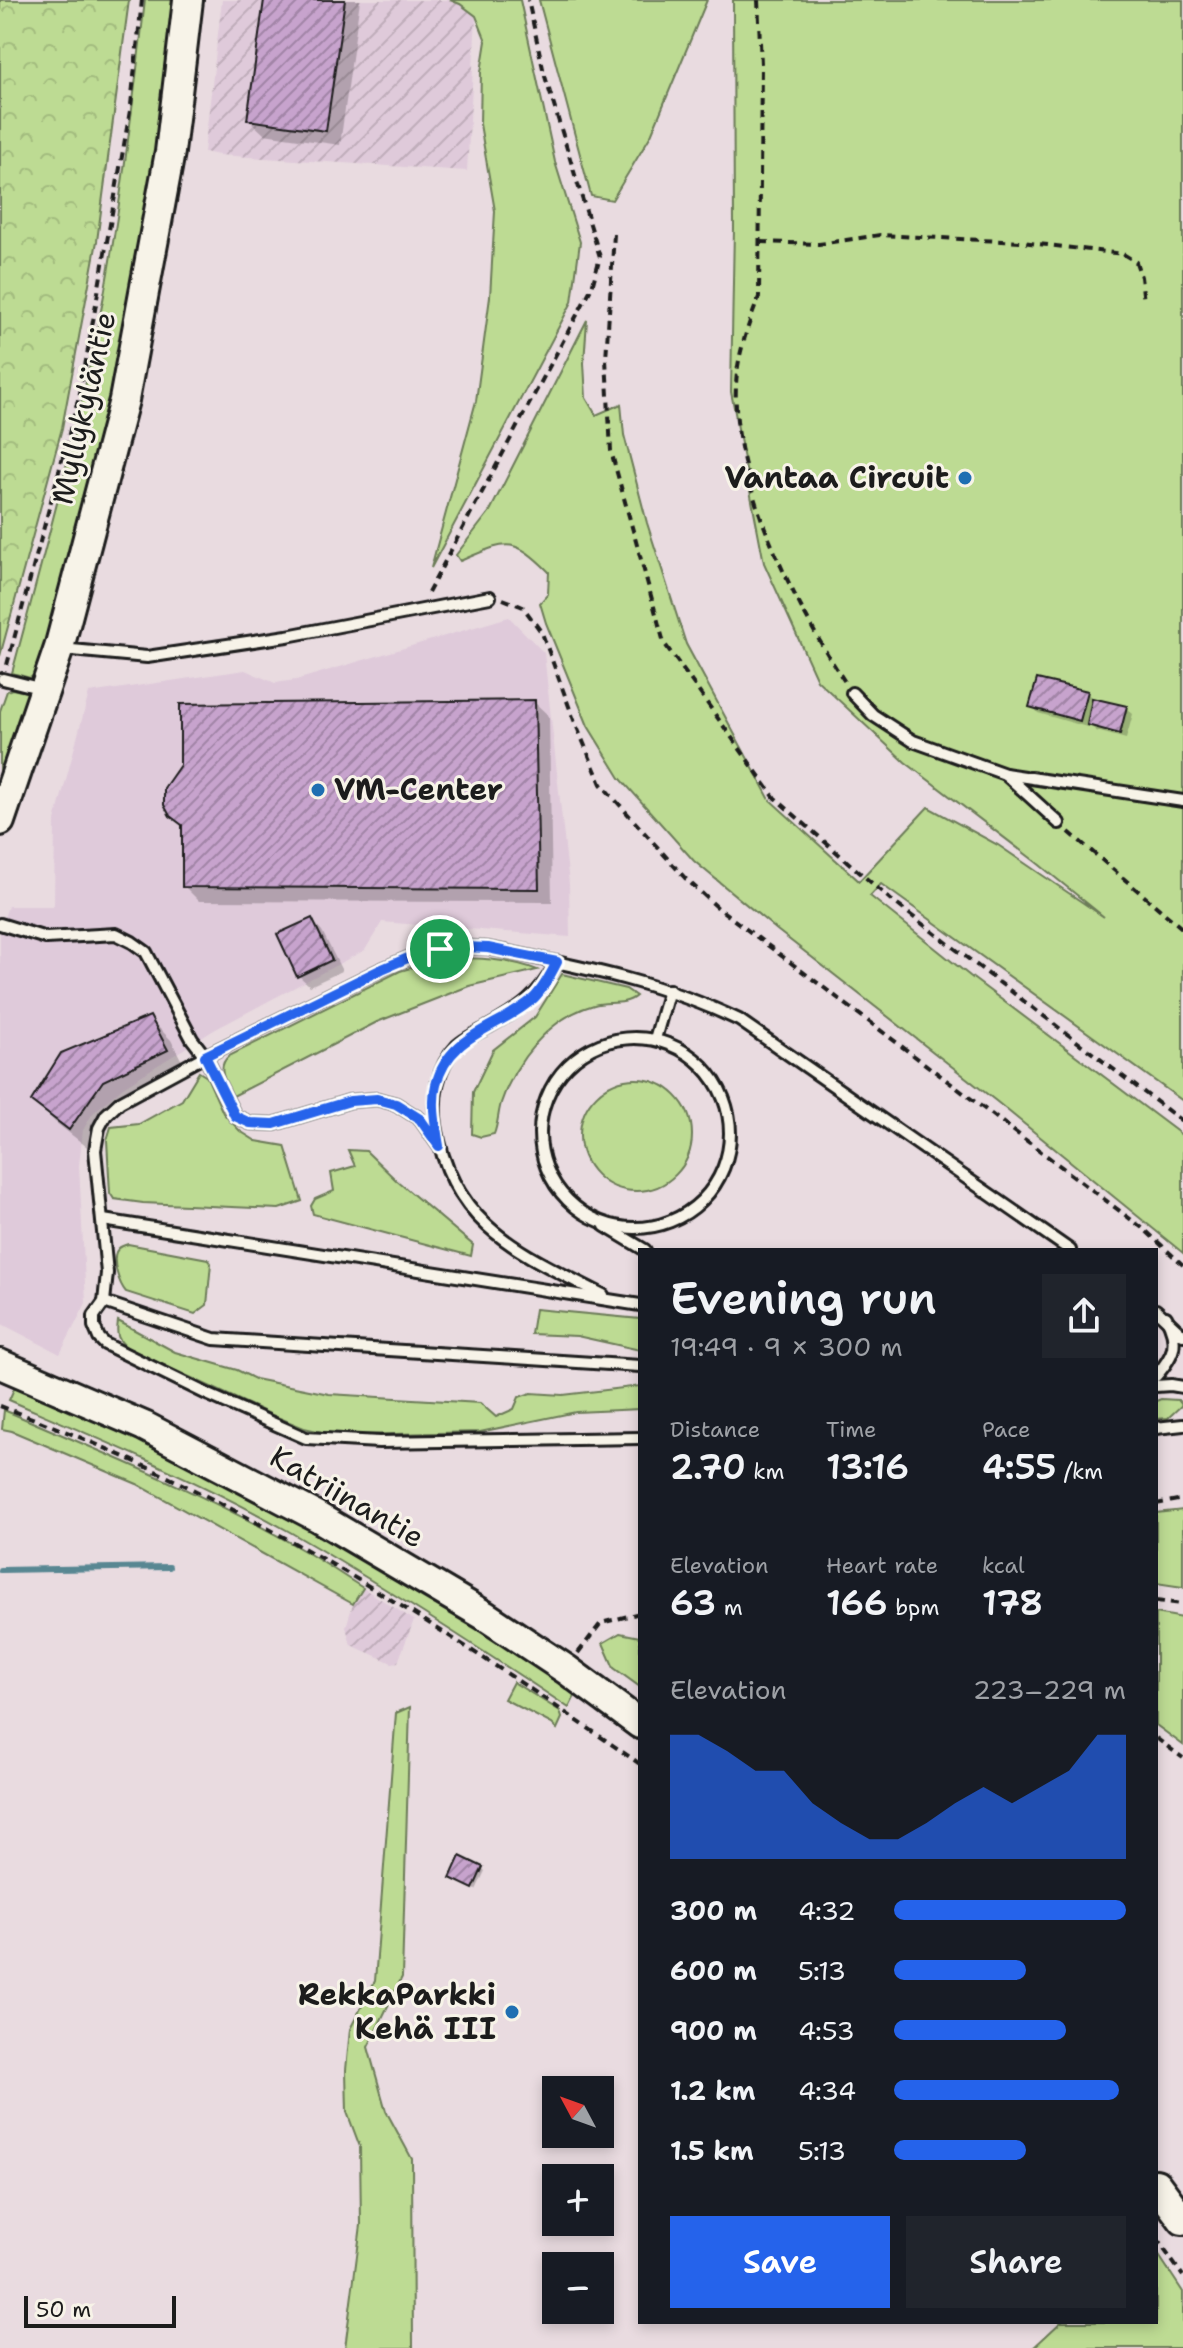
<!DOCTYPE html>
<meta charset="utf-8">
<style>
body{margin:0;font-family:"Shantell Sans",sans-serif;background:#20242c;color:#f1f3f6;height:100vh;display:flex;flex-direction:column;font-size:30px;white-space:nowrap}
*{box-sizing:border-box;margin:0}
p{font-size:26px;color:#9ea1a6}
.icon{flex:none;width:44px;height:44px;fill:none;stroke:currentColor;stroke-width:2;stroke-linecap:round;stroke-linejoin:round}
.map{position:relative;flex:1;overflow:hidden}
.details{position:absolute;left:638px;top:1248px;width:520px;height:1076px;display:flex;flex-direction:column;background:#171b24;border-radius:0px;box-shadow:0 4px 12px #0003}
.details>*{flex:none}
.needle{width:52px;rotate:311deg}
.fabs{position:absolute;left:542px;top:2076px;display:grid;gap:16px}
.fabs a{display:grid;place-items:center;width:72px;height:72px;border-radius:0px;background:#171b24;box-shadow:0 4px 12px #0003;font-size:40px}
.scale{position:absolute;left:24px;bottom:20px;width:152px;box-sizing:border-box;padding-left:8px;border:4px solid #1c1c1c;border-top:0;font-size:22px;line-height:28px;white-space:nowrap;color:#1c1c1c;-webkit-text-stroke:6px #f7f3e8;paint-order:stroke}
.pin{position:absolute;display:grid;place-items:center;width:68px;height:68px;color:#fff;margin:-34px;border:4px solid #fff;border-radius:50%;box-shadow:0 2px 8px #0007}
.round{display:grid;place-items:center;flex:none;width:84px;height:84px;border-radius:0px;background:#20242c}
.headline{display:flex;align-items:center;justify-content:space-between;height:136px;padding:0 32px}
h1{font-size:44px;font-weight:600;line-height:60px}
.stats{display:grid;grid-template-columns:repeat(3,1fr);gap:12px;height:136px;padding:8px 32px}
.stats div{display:grid;align-content:center}
.stats b{font-size:34px;font-weight:600}
.stats small{font-size:22px;font-weight:400}
.stats p{font-size:22px}
.chart{height:224px;padding:16px 32px}
.chart p{display:flex;justify-content:space-between}
.chart svg{width:100%;height:144px;margin-top:8px;fill:#2563eb;opacity:.7}
.action{display:flex;gap:16px;margin-top:auto;padding:16px 32px}
.action a{flex:1;height:92px;border-radius:0px;background:#2563eb;color:#fff;font-size:32px;font-weight:600;line-height:92px;text-align:center}
.action a+a{background:#20242c;color:#f1f3f6}
ul{padding:0 32px;list-style:none;font-size:26px}
li{display:grid;grid-template-columns:128px 96px 1fr;align-items:center;height:60px}
li i{height:20px;border-radius:10px;background:#2563eb}
.map>svg:first-child{display:block}
.built{fill:#dfcada}
.industrial{fill:url(#industrial-furrows)}
.grass{fill:#bddb93;stroke:#6c7c58;stroke-width:2}
.forest{fill:url(#forest-crowns);stroke:#6c7c58;stroke-width:2}
.shadow{fill:#0003}
.lines{fill:none;stroke-linecap:round;stroke-linejoin:round}
.stream{stroke:#598792;stroke-width:6}
.building{fill:url(#building-hatch);stroke:#1c1c1c;stroke-width:2}
.service-casing{stroke:#1c1c1c;stroke-width:16}
.secondary-casing{stroke:#1c1c1c;stroke-width:34}
.path{stroke:#1c1c1c;stroke-width:4;stroke-dasharray:8 6;stroke-linecap:butt}
.service{stroke:#f7f3e8;stroke-width:10}
.secondary{stroke:#f7f3e8;stroke-width:28}
.route-casing{stroke:#fff;stroke-width:16}
.route{stroke:#2563eb;stroke-width:10}
.poi-dot{fill:#1f6fb2;stroke:#f7f3e8;stroke-width:3}
.labels{text-anchor:middle;stroke-width:6;stroke-linejoin:round;paint-order:stroke}
.street-label{font-size:30px;fill:#1c1c1c;stroke:#f7f3e8}
.poi-label{font-size:30px;font-weight:bold;fill:#1c1c1c;stroke:#f7f3e8;text-anchor:end}
</style>
<div class="map">
<svg width="1183" height="2348" viewBox="0 0 1183 2348">
<defs>
<pattern id="industrial-furrows" width="10" height="10" patternUnits="userSpaceOnUse" patternTransform="scale(2)"><rect width="10" height="10" fill="#dfcada"/><path d="M-1 1l2-2M0 10L10 0M9 11l2-2" fill="none" stroke="#bfadba"/></pattern>
<pattern id="forest-crowns" width="20" height="18" patternUnits="userSpaceOnUse" patternTransform="scale(2)"><rect width="20" height="18" fill="#bddb93"/><path d="M2 6a3 3 0 1 1 6 0M12 15a3 3 0 1 1 6 0" fill="none" stroke="#a2bb7e"/></pattern>
<pattern id="building-hatch" width="6" height="6" patternUnits="userSpaceOnUse" patternTransform="scale(2)"><rect width="6" height="6" fill="#c7a3cd"/><path d="M-1 1l2-2M0 6l6-6M5 7l2-2" fill="none" stroke="#a184a6"/></pattern>
</defs>
<rect width="100%" height="100%" fill="#e9dbe0"/>
<filter id="ink" filterUnits="userSpaceOnUse"><feTurbulence type="fractalNoise" baseFrequency=".0125" numOctaves="2"/><feDisplacementMap in="SourceGraphic" scale="16" xChannelSelector="R" yChannelSelector="G"/><feConvolveMatrix kernelMatrix="1 2 1 2 8 2 1 2 1" color-interpolation-filters="sRGB"/></filter>
<g filter="url(#ink)">
<polygon class="built" points="509,617 544,653 569,884 570,937 382,922 365,950 214,1030 123,1087 93,1113 83,1130 79,1165 86,1303 60,1354 0,1323 0,930 8,906 54,906 55,821 89,693 245,670 275,683 296,680"/>
<g class="industrial">
<polygon points="222,0 477,0 467,171 219,155 204,152"/>
<polygon points="363,1588 414,1620 398,1662 392,1663 351,1645 346,1627 353,1604"/>
</g>
<g class="grass">
<path d="M 145,0 L 174,0 L 151,185 L 108,407 L 39,671 L 30,678 L 12,673 C 46,547 80,422 104,295 C 122,197 134,99 145,0 Z"/>
<polygon points="450,0 520,0 555,162 580,242 572,302 431,568 476,401 490,297 495,211 480,124 481,72 486,41 476,16 460,4"/>
<polygon points="539,0 707,0 651,135 612,200 591,196"/>
<path d="M 733,0 L 1183,0 L 1183,1101 L 881,884 L 870,896 L 970,976 L 1183,1136 L 1183,1253 L 996,1101 L 777,930 L 694,861 L 620,778 L 588,726 L 546,623 L 540,603 L 548,594 L 549,572 C 511,534 506,542 460,561 L 456,555 L 490,511 L 587,320 L 584,363 L 586,398 L 596,415 L 621,404 L 624,435 L 647,523 L 686,644 L 770,800 L 859,881 L 928,807 L 998,845 L 1104,917 L 1036,862 L 905,762 L 817,680 L 764,563 L 731,392 L 734,228 Z"/>
<polygon points="12,689 30,693 0,796 0,711 7,691"/>
<path d="M 445,958 C 475,958 508,958 537,970 L 469,986 L 377,1022 L 231,1097 C 227,1084 215,1067 229,1056 L 400,971 Z"/>
<path d="M 562,974 L 626,989 L 636,996 C 625,1006 607,1001 594,1005 C 549,1017 515,1062 501,1103 C 498,1113 498,1124 494,1134 L 481,1137 L 472,1134 L 473,1092 L 493,1050 L 535,1017 Z"/>
<polygon points="199,1072 207,1077 223,1113 240,1131 256,1141 285,1146 302,1201 279,1209 143,1203 114,1199 110,1193 107,1140 111,1127 139,1124 182,1100"/>
<circle cx="636" cy="1135" r="56"/>
<polygon points="348,1150 366,1151 396,1180 473,1245 471,1256 313,1214 311,1206 315,1199 334,1191 331,1173 355,1166"/>
<path d="M 128,1244 L 208,1259 L 211,1263 L 207,1305 L 195,1314 L 126,1292 C 119,1284 112,1262 116,1252 C 119,1246 123,1246 128,1244 Z"/>
<polygon points="535,1309 640,1319 640,1350 577,1336 531,1334"/>
<path d="M 118,1321 L 175,1352 L 237,1370 L 255,1379 L 329,1394 L 480,1403 L 496,1417 L 514,1409 L 519,1397 L 531,1393 L 563,1395 L 640,1386 L 640,1409 L 576,1412 L 480,1432 L 350,1435 L 322,1432 L 304,1428 L 272,1415 L 129,1349 C 117,1340 116,1335 118,1321 Z"/>
<path d="M 17,1382 L 80,1407 L 370,1557 L 570,1685 L 575,1696 L 569,1708 C 478,1647 385,1587 290,1532 C 200,1481 104,1441 9,1400 Z"/>
<polygon points="1161,1399 1178,1400 1182,1405 1168,1418 1156,1419 1156,1401"/>
<path d="M 4,1410 C 104,1453 206,1494 301,1549 C 322,1561 342,1575 363,1588 L 353,1604 L 137,1484 L 12,1431 L 2,1429 Z"/>
<polygon points="1183,1510 1183,1587 1156,1583 1156,1513"/>
<polygon points="1156,1613 1183,1618 1183,1745 1156,1725"/>
<polygon points="620,1633 640,1637 640,1687 614,1668 603,1643"/>
<polygon points="513,1682 560,1711 562,1718 557,1729 552,1724 504,1699"/>
<polygon points="410,1707 402,1977 368,2047 386,2111 412,2159 413,2348 345,2348 361,2225 360,2147 347,2112 346,2070 350,2029 375,1981 396,1713"/>
<polygon points="1156,2251 1183,2292 1183,2348 1033,2348 1061,2322 1156,2322"/>
</g>
<polygon class="forest" points="0,0 129,0 97,241 62,428 0,656"/>
<g class="shadow">
<polygon points="266,0 360,0 340,145 264,134 249,120"/>
<polygon points="1087,692 1094,699 1126,708 1133,714 1126,739 1096,731 1088,723 1087,727 1038,713 1032,706"/>
<polygon points="534,702 549,716 552,902 199,901 184,886 184,827 172,815"/>
<polygon points="312,920 322,931 342,971 310,986 299,976"/>
<polygon points="150,1019 171,1040 187,1071 124,1102 91,1150 55,1122 34,1100"/>
<polygon points="482,1868 485,1871 476,1890 452,1878"/>
</g>
<g class="lines">
<polyline class="stream" points="0,1570 169,1567"/>
</g>
<g class="building">
<polygon points="264,0 345,0 326,131 247,120"/>
<polygon points="1037,679 1088,691 1080,721 1029,707"/>
<polygon points="1092,698 1127,706 1120,734 1087,725"/>
<polygon points="535,700 539,889 182,887 182,825 170,816 164,805 164,788 180,765 180,704"/>
<polygon points="312,918 332,960 297,977 277,934"/>
<polygon points="150,1016 168,1050 103,1081 69,1130 31,1101 61,1053"/>
<polygon points="460,1856 483,1867 473,1889 450,1878"/>
</g>
<g class="lines">
<g class="service-casing">
<g id="service">
<polyline points="61,649 147,657 287,636 490,597"/>
<polyline points="3,679 43,689"/>
<polyline points="852,693 873,715 913,741 1005,774 1183,801"/>
<polyline points="1005,774 1059,823"/>
<polyline points="0,924 46,938 116,934 132,942 146,952 192,1039 205,1056 235,1116 250,1123 274,1124 350,1101 377,1099 396,1104 420,1119 439,1146"/>
<path d="M 557,962 C 539,996 521,1009 488,1027 C 478,1033 465,1038 457,1046 C 437,1067 432,1098 436,1126 C 452,1227 522,1253 603,1295"/>
<circle cx="635" cy="1133" r="95"/>
<polyline points="655,1039 669,990"/>
<polyline points="103,1220 640,1305"/>
<polyline points="605,1226 645,1250"/>
<polyline points="104,1302 214,1339 640,1366"/>
<polyline points="1156,1310 1183,1335"/>
<path d="M 1156,1376 C 1174,1355 1180,1343 1166,1317"/>
<polyline points="1156,1386 1171,1385 1183,1387"/>
<polyline points="1156,1428 1183,1425"/>
<path d="M 640,1438 L 379,1442 L 306,1438 L 209,1395 L 105,1344 L 99,1338 L 94,1326 L 94,1316 L 104,1302 L 107,1273 L 95,1150 L 99,1128 L 106,1115 L 120,1102 L 205,1056 L 382,969 L 415,955 L 440,949 L 464,947 L 488,948 C 576,966 658,981 739,1020 L 1070,1250"/>
</g>
</g>
<g class="secondary-casing">
<g id="secondary">
<polyline points="0,821 59,648 124,400 170,152 188,0"/>
<polyline points="0,1364 144,1426 316,1516 484,1615 567,1670 640,1724"/>
<polyline points="1156,2184 1183,2220"/>
</g>
</g>
<g class="path">
<path d="M 758,0 L 761,64 L 759,297 C 748,325 737,356 736,386 C 731,479 795,606 845,682"/>
<polyline points="614,234 606,359 611,451 664,643 775,798 891,900 1183,1122"/>
<polyline points="761,242 819,244 880,235 1022,242 1123,254 1136,262 1141,277 1144,302"/>
<polyline points="428,593 592,287 600,257 544,73 528,0"/>
<polyline points="503,599 523,607 542,633 574,720 601,784 685,878 717,907 1145,1230 1183,1265"/>
<polyline points="7,665 81,389 131,105 142,0"/>
<polyline points="1069,832 1183,929"/>
<path d="M 0,1406 C 231,1490 439,1624 640,1764"/>
<polyline points="1156,1504 1183,1499"/>
<polyline points="1156,1601 1183,1604"/>
<polyline points="578,1653 601,1623 640,1613"/>
<polyline points="1156,1738 1183,1758"/>
<polyline points="1156,2238 1183,2276"/>
</g>
<use href="#service" class="service"/>
<use href="#secondary" class="secondary"/>
</g>
</g>
<g class="lines" filter="url(#ink)">
<g class="route-casing">
<path id="route" d="M 464,947 L 488,948 L 557,962 C 551,974 544,988 534,998 C 499,1029 449,1033 436,1085 C 431,1104 436,1127 439,1146 L 420,1119 L 396,1104 L 377,1099 L 350,1101 L 274,1124 L 250,1123 L 235,1116 L 205,1056 L 382,969 L 415,955 Z"/>
</g>
<use href="#route" class="route"/>
</g>
<g class="poi-dot">
<circle cx="965" cy="478" r="8"/>
<circle cx="318" cy="790" r="8"/>
<circle cx="512" cy="2012" r="8"/>
</g>
<g class="labels">
<g class="street-label">
<text transform="translate(84 408) rotate(-77)" y="10">Myllykyläntie</text>
<text transform="translate(347 1497) rotate(30)" y="10">Katriinantie</text>
</g>
<g class="poi-label">
<text x="949" y="488">Vantaa Circuit</text>
<text x="334" y="800" text-anchor="start">VM-Center</text>
<text x="496" y="2005">RekkaParkki<tspan x="496" dy="34">Kehä III</tspan></text>
</g>
</g>
</svg>
<div class="fabs">
<a><svg class="needle" viewBox="-14 -14 28 28"><path d="M0-13l5 13h-10z" fill="#e53935"/><path d="M0 13l5-13h-10z" fill="#9ea1a6"/></svg></a>
<a>+</a>
<a>−</a>
</div>
<div class="scale">50 m</div>
<div class="pin" style="left:440px;top:949px;background:#1e9e55"><svg class="icon" aria-label="arrive" viewBox="0 0 24 24"><path d="M6 21V4h12l-3 4 3 4H6"/></svg></div>
<section class="details">
<div class="headline"><div><h1>Evening run</h1><p>19:49 · 9 × 300 m</p></div><a class="round"><svg class="icon" aria-label="share" viewBox="0 0 24 24"><path d="M12 15V3M7 8l5-5 5 5M5 13v7h14v-7"/></svg></a></div>
<div class="stats">
<div><p>Distance</p><b>2.70<small> km</small></b></div>
<div><p>Time</p><b>13:16</b></div>
<div><p>Pace</p><b>4:55<small> /km</small></b></div>
</div>
<div class="stats">
<div><p>Elevation</p><b>63<small> m</small></b></div>
<div><p>Heart rate</p><b>166<small> bpm</small></b></div>
<div><p>kcal</p><b>178</b></div>
</div>
<div class="chart"><p><span>Elevation</span>223–229 m</p>
<svg viewBox="0 0 160 44" preserveAspectRatio="none"><path d="M0 44V6L10 6L20 11L30 17L40 17L50 27L60 33L70 38L80 38L90 33L100 27L110 22L120 27L130 22L140 17L150 6L160 6V44z"/></svg>
</div>
<ul>
<li><b>300 m</b>4:32<i style="width:100%"></i></li>
<li><b>600 m</b>5:13<i style="width:57%"></i></li>
<li><b>900 m</b>4:53<i style="width:74%"></i></li>
<li><b>1.2 km</b>4:34<i style="width:97%"></i></li>
<li><b>1.5 km</b>5:13<i style="width:57%"></i></li>
</ul>
<div class="action"><a>Save</a><a>Share</a></div>
</section>
</div>
